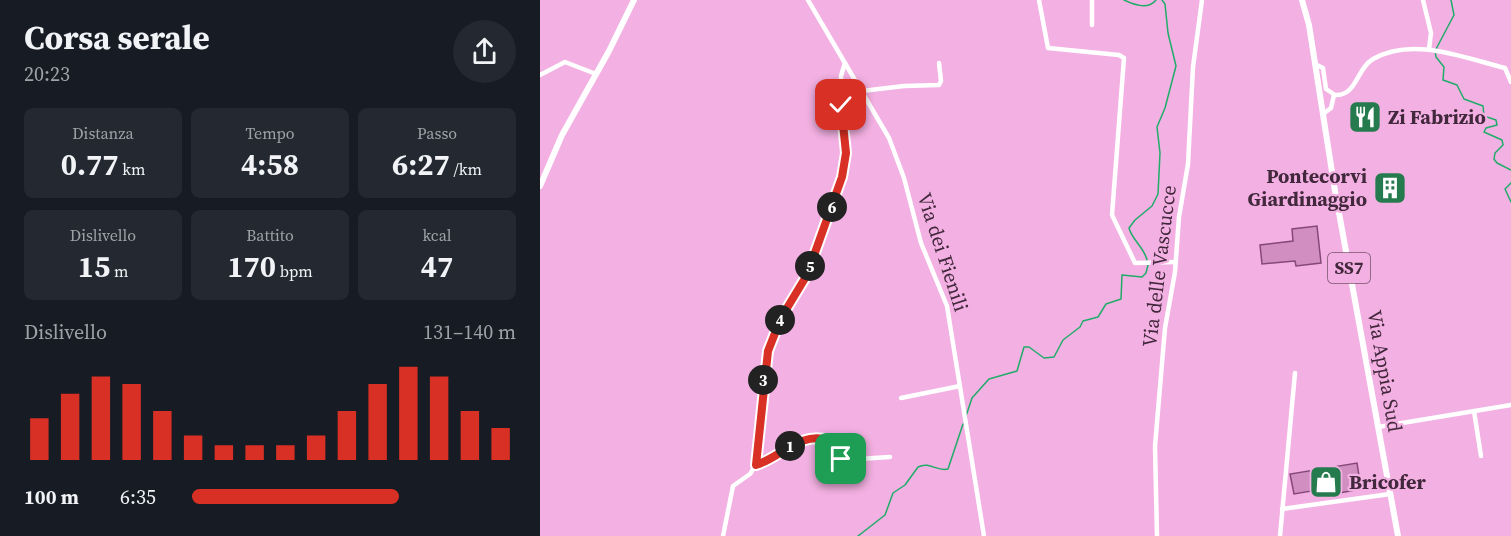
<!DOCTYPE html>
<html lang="it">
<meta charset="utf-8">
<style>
body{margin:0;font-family:"Source Serif 4",serif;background:#242831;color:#f1f3f6;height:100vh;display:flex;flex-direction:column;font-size:22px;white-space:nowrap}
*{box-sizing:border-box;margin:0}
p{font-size:20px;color:#9ea1a6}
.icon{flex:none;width:33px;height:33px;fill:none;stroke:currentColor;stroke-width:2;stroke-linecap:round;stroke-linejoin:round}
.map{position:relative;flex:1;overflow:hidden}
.sheet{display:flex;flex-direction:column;background:#171b24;width:540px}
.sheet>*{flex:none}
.pin{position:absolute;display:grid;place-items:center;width:51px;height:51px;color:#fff;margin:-26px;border-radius:12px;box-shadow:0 3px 9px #0006}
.km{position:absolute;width:30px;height:30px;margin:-15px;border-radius:50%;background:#222;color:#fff;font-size:16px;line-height:30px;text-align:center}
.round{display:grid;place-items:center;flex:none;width:63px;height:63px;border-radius:32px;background:#242831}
.overview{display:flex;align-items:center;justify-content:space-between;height:102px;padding:0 24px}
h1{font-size:33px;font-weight:700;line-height:45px}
.metrics{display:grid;grid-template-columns:repeat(3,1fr);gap:9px;height:102px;padding:6px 24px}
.metrics div{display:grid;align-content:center;border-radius:9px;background:#242831;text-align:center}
.metrics b{font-size:30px;font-weight:700}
.metrics small{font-size:16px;font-weight:400}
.metrics p{font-size:16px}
.chart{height:168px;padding:12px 24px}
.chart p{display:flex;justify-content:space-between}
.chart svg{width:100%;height:108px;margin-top:6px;stroke:#d93025;stroke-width:6}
ul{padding:0 24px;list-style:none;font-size:20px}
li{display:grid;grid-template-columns:96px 72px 1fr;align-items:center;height:45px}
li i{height:15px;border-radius:8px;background:#d93025}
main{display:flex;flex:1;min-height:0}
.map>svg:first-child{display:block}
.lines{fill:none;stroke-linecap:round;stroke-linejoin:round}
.stream{stroke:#20ac69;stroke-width:1.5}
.building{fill:#d08fc0;stroke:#854977;stroke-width:1.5}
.minor{stroke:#fff;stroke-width:4.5}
.major{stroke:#fff;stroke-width:6}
.route-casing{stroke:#fff;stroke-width:12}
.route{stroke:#d93025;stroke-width:8}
.labels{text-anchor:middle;stroke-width:4.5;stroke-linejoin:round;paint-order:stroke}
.shield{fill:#f3b0e2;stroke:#77516e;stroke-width:1.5}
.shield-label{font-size:18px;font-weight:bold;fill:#42283c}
.poi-label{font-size:20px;font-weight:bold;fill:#42283c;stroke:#f3b0e2;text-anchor:start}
.street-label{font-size:20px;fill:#42283c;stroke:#f3b0e2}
</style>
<main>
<section class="sheet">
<div class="overview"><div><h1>Corsa serale</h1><p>20:23</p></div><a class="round"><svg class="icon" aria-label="share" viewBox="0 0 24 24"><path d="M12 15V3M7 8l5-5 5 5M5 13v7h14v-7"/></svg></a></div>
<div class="metrics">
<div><p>Distanza</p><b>0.77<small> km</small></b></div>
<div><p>Tempo</p><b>4:58</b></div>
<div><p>Passo</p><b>6:27<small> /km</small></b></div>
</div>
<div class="metrics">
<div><p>Dislivello</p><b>15<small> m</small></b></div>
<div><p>Battito</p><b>170<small> bpm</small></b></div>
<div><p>kcal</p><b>47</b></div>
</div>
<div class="chart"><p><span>Dislivello</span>131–140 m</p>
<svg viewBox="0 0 160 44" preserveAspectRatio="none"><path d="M5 44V27M15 44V17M25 44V10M35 44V13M45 44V24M55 44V34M65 44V38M75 44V38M85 44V38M95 44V34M105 44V24M115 44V13M125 44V6M135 44V10M145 44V24M155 44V31"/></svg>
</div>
<ul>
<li><b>100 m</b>6:35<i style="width:64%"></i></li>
</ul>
</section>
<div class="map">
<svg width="971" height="536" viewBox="0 0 971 536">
<rect width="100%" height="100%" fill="#f3b0e2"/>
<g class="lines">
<g class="stream">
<path d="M 584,0 C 595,5 608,10 616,0"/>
<polyline points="911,0 914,15 895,51 896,57 904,67 903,80 917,85 924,99 943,106 944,116 956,120 957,125 946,128 944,132 962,140 963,145 955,153 954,159 957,163 971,170"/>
<polyline points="971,183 965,189 971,202"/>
<path d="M 607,260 C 604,247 592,240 589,228 L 595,220 L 612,206 L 618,194 L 620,153 L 617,127 L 625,108 L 636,66 L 628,33 L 625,4 L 622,0"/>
<polyline points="426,416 432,398 449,379 477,371 484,347 489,347 504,358 514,357 523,340 540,327 543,321 558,317 566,304 581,299 582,275 602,277 606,273 608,265"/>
<path d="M 318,536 L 345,515 L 353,493 L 365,485 L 378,467 C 390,461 397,472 408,469 L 423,424"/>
</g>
</g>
<g class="building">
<polygon points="842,176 858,176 857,200 842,199"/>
<polygon points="777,226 781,263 756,266 755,261 722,264 720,245 753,241 752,229"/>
<polygon points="817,463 821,489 778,497 777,490 754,494 750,474"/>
</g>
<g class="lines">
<g class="minor">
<polyline points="268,0 349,138 364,178 381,243 407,306 444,536"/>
<polyline points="499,0 508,48 579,55 584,58 572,215 595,263 636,262"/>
<polyline points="552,0 552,25"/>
<polyline points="883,0 891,33 889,49"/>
<path d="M 775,64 L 783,68 L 786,89 L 795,95 C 817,96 816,69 833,59 C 873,36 924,58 965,68 L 971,82"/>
<polyline points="0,75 25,62 56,74"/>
<polyline points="322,91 364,86 399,85 401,81 399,63"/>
<polyline points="783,114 791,108 794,95"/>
<polyline points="361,398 420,386"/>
<polyline points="934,411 941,456"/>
<polyline points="838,427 971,405"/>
<path d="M 216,465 C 238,459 263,428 289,441 L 296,455 L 302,460 L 350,457"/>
<polyline points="742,509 850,494"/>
<polyline points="183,536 193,486 210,474 217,463 223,379 229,347 241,318 266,277 301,180 306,155 301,97 301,76 305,63"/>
<polyline points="617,536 615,446 625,328 635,272 639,217 648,164 653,67 662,0"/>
<polyline points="740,536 755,373"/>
</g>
<g class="major">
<polyline points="762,0 769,25 795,191 858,536"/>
<polyline points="0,186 22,135 69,51 94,0"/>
</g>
</g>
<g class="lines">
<g class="route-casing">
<path id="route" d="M 301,459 L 288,440 C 260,431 240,458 216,465 L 228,351 L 241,318 L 267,275 L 302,177 L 306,153 L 301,105"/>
</g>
<use href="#route" class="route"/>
</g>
<defs>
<g id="restaurant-square" transform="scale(1.725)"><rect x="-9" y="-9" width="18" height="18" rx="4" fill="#267b4e" stroke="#f3b0e2"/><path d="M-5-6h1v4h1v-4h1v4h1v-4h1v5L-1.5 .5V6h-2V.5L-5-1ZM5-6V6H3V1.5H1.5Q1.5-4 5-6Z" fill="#fff"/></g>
<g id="building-square" transform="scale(1.725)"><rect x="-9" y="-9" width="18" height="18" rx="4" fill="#267b4e" stroke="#f3b0e2"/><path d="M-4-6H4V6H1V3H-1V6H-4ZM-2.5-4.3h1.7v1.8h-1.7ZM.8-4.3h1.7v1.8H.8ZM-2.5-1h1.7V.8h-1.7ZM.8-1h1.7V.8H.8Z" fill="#fff"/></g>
<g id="shop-square" transform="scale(1.725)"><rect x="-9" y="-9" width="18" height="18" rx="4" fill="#267b4e" stroke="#f3b0e2"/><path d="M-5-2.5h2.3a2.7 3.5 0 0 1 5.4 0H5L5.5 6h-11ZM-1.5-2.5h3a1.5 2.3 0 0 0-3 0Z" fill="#fff"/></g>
</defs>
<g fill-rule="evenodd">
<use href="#restaurant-square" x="825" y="117"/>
<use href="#building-square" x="850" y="188"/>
<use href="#shop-square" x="786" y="482"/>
</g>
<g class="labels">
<rect class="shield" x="788" y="253" width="42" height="30" rx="4.5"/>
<g class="shield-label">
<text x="809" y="274">SS7</text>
</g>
<g class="poi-label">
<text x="848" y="124">Zi Fabrizio</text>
<text x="827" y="183" text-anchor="end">Pontecorvi<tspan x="827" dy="23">Giardinaggio</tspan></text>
<text x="809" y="489">Bricofer</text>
</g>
<g class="street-label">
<text transform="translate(403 252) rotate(72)" y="7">Via dei Fienili</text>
<text transform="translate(619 266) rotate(-83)" y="7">Via delle Vascucce</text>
<text transform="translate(845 371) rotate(80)" y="7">Via Appia Sud</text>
</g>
</g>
</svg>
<div class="pin" style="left:301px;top:459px;background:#1e9e55"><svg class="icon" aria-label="arrive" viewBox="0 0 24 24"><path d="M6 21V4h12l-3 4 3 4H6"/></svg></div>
<div class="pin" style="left:301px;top:105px;background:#d93025"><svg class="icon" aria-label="check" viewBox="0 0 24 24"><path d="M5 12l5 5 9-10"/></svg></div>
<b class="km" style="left:250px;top:446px">1</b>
<b class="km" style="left:223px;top:380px">3</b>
<b class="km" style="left:240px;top:320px">4</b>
<b class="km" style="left:270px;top:266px">5</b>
<b class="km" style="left:292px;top:207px">6</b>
</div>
</main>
